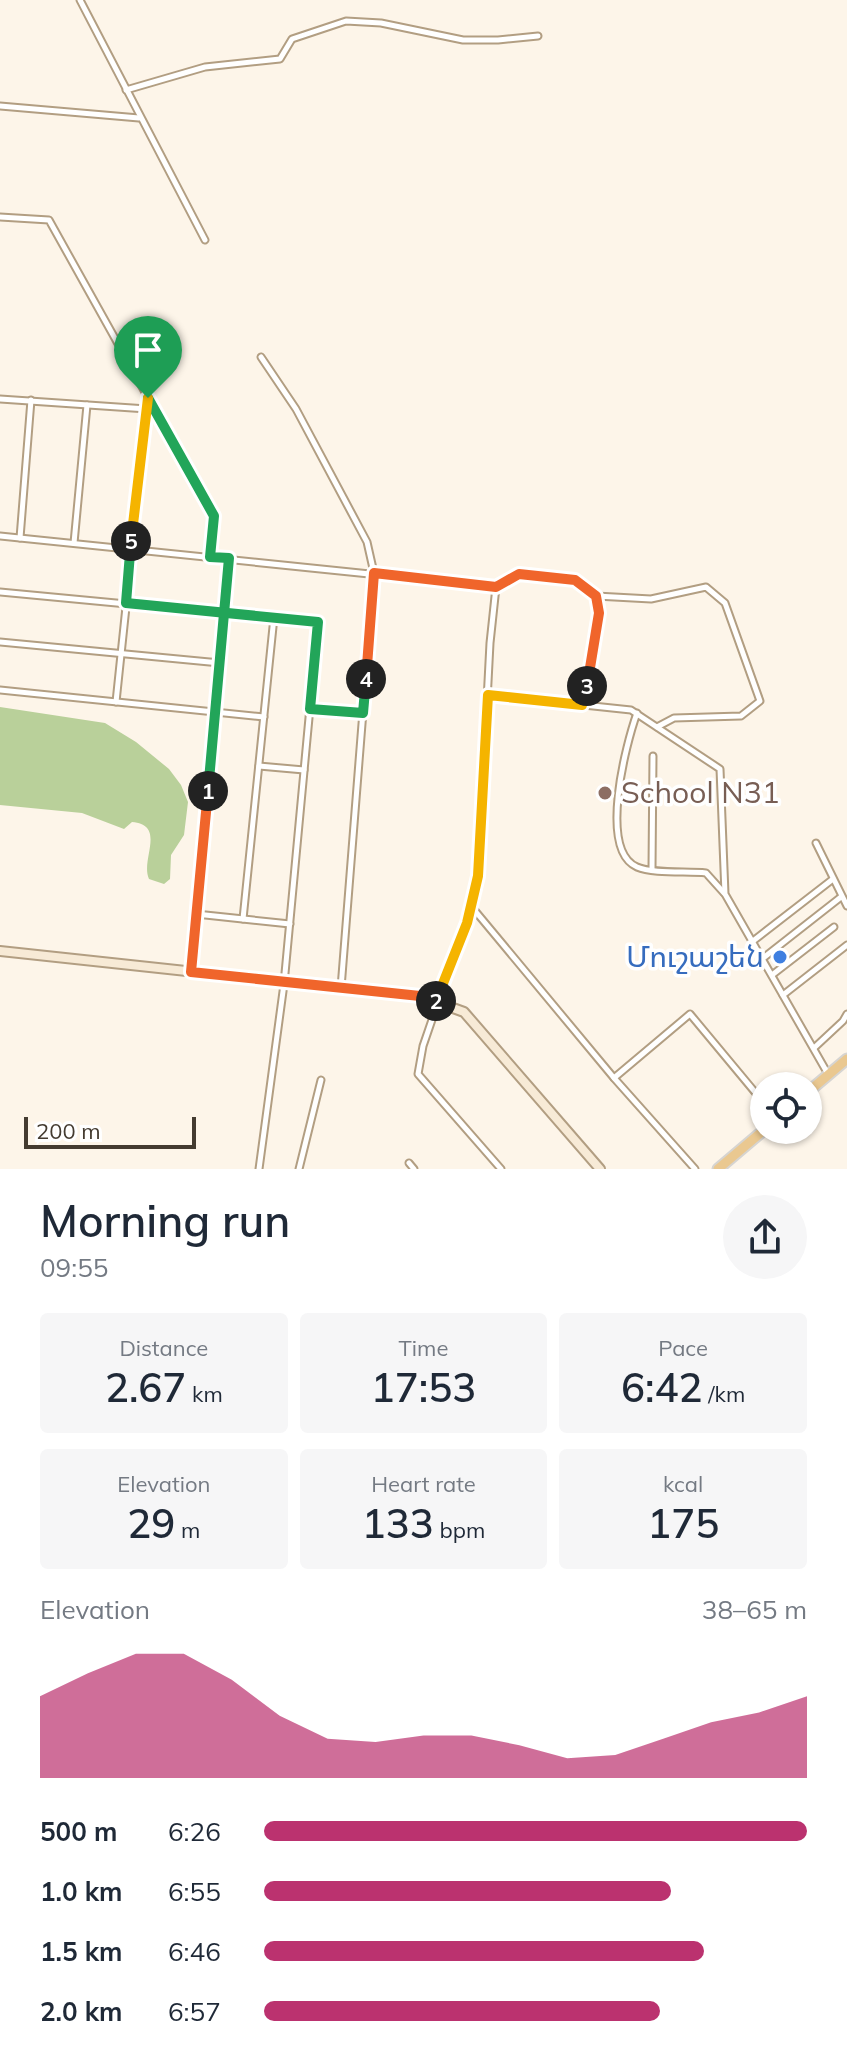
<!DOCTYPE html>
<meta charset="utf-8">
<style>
body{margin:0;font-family:Mulish,"Noto Sans Armenian",sans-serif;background:#f6f6f7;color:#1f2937;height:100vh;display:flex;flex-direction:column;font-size:30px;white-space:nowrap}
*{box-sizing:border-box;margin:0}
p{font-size:26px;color:#747a83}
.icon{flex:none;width:44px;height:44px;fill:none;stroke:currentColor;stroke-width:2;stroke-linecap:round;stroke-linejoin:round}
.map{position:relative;height:1169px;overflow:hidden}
.panel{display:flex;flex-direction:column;background:#fff;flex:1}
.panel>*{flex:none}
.tools{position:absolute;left:750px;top:1072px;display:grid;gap:16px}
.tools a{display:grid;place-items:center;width:72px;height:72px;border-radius:50%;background:#fff;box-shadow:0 2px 6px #0004;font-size:40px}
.scale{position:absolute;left:24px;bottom:20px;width:172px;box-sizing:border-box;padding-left:8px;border:4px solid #443b30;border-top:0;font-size:22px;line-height:28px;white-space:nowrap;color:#443b30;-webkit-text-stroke:6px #fff;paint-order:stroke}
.pin{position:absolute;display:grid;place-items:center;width:68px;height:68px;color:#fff;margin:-82px -34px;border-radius:50% 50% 50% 0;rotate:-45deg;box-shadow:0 0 8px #0007}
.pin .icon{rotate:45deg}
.km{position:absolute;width:40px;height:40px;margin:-20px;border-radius:50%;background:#222;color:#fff;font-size:22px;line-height:40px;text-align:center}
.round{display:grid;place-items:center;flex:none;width:84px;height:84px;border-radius:42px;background:#f6f6f7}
.headline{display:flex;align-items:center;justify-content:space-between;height:136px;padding:0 40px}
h1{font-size:44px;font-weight:600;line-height:60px}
.stats{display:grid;grid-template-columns:repeat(3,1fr);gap:12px;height:136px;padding:8px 40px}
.stats div{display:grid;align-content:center;border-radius:8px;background:#f6f6f7;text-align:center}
.stats b{font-size:40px;font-weight:600}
.stats small{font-size:22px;font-weight:400}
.stats p{font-size:22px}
.chart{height:224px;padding:16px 40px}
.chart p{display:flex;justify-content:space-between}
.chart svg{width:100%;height:144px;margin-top:8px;fill:#bb326f;opacity:.7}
ul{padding:0 40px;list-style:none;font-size:26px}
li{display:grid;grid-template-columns:128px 96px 1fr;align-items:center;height:60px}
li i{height:20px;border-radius:10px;background:#bb326f}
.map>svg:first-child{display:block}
.green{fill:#b9d09a}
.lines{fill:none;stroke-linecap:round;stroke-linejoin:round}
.minor-casing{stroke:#b29e82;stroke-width:9}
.secondary-casing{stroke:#b29e82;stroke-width:12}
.trunk-casing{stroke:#d6d4d1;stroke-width:13}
.minor{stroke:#fff;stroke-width:5}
.secondary{stroke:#f7ead6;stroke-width:8}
.trunk{stroke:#eac890;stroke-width:9}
.split-1-casing{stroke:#fff;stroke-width:16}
.split-2-casing{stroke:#fff;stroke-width:16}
.split-3-casing{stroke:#fff;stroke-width:16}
.split-4-casing{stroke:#fff;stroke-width:16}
.split-5-casing{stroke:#fff;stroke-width:16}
.split-6-casing{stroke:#fff;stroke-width:16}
.split-1{stroke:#22a559;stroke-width:10}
.split-2{stroke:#f0652b;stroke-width:10}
.split-3{stroke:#f5b400;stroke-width:10}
.split-4{stroke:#f0652b;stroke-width:10}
.split-5{stroke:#22a559;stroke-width:10}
.split-6{stroke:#f5b400;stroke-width:10}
.education-dot{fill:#8d6e63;stroke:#fff;stroke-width:3}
.shop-dot{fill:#3f7fe0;stroke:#fff;stroke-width:3}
.labels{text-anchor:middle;stroke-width:7;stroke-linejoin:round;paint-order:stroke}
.education-label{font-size:30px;fill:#785e54;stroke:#fff;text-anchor:start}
.shop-label{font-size:30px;fill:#366cbe;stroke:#fff;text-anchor:end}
</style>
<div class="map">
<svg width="847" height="1169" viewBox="0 0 847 1169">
<rect width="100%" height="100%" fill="#fdf5e9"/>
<path class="green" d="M 0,707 L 105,723 L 136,742 L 169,769 L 181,785 L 188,802 L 184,835 L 171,855 L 170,879 L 164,884 L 149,879 C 140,860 167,825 132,822 L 124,829 L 82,813 L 0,805 Z"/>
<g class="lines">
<g class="minor-casing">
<g id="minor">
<polyline points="80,0 205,240"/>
<polyline points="126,90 205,67 280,59 292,39 346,21 381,23 463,40 498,40 538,36"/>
<polyline points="0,106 139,118"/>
<polyline points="0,217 49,220 214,516 210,557"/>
<polyline points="261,357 296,409 367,542 374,573 341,988"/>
<polyline points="0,399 147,409"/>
<polyline points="0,536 496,587"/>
<polyline points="20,538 31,400"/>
<polyline points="74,543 87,405"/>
<polyline points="496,587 490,643 478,876 471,906 614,1078 695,1169"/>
<polyline points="496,587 519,574 575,580 596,596 599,613 582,705"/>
<polyline points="0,592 318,622 284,984 259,1169"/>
<polyline points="596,596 651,599 706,587 725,603 760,701 741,716 674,718 657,727"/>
<polyline points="0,642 220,663"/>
<polyline points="0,690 264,717"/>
<polyline points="488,695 631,710 720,769 725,894 828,1074"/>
<polyline points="116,702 148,398"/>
<polyline points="310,709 363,713"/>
<path d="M 637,713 C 626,744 598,850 637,867 C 653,874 687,871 706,873 L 724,893"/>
<polyline points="259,766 304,770"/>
<polyline points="816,843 847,906"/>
<polyline points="652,869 653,756"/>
<polyline points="471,906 423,1046 418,1074 501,1169"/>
<polyline points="196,914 290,924"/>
<polyline points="243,919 274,617"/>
<polyline points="753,941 833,879"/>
<polyline points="762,959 841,897"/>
<polyline points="191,971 229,558"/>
<polyline points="772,975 834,927"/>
<polyline points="783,995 847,945"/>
<polyline points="814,1048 843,1021 847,1014"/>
<polyline points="614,1078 690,1014 764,1103"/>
<polyline points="409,1163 414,1169"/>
<polyline points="299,1169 321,1080"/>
</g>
</g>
<g class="secondary-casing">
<polyline id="secondary" points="0,951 420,996 464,1012 600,1169"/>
</g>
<g class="trunk-casing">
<g id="trunk">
<polyline points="808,1092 847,1059"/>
<polyline points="718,1169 764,1130"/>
</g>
</g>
<use href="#minor" class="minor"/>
<use href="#secondary" class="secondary"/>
<use href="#trunk" class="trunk"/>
</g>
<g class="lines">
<g class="split-1-casing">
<polyline id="split-1" points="148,398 214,516 210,557 229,558 208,791"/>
</g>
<g class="split-2-casing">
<polyline id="split-2" points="208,791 191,972 420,996 436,1001"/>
</g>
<g class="split-3-casing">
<polyline id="split-3" points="436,1001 467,923 478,876 488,695 582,705 587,686"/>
</g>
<g class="split-4-casing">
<polyline id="split-4" points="366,679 374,573 496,587 519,574 575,580 596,596 599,613 587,686"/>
</g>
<g class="split-5-casing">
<polyline id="split-5" points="131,541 126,603 318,622 310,709 363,713 366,679"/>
</g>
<g class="split-6-casing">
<polyline id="split-6" points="131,541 148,398"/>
</g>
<use href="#split-1" class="split-1"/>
<use href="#split-2" class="split-2"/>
<use href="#split-3" class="split-3"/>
<use href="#split-4" class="split-4"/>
<use href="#split-5" class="split-5"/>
<use href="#split-6" class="split-6"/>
</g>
<circle class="education-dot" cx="605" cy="793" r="8"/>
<circle class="shop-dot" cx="780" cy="957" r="8"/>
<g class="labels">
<g class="education-label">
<text x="621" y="803">School N31</text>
</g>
<g class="shop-label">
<text x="764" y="967">Մուշաշեն</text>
</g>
</g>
</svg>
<div class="tools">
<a><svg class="icon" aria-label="locate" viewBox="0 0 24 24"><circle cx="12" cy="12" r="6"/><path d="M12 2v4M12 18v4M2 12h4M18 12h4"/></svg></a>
</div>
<div class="scale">200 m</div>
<div class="pin" style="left:148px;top:398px;background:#1e9e55"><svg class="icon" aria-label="arrive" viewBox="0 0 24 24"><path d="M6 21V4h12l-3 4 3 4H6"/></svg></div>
<b class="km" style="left:208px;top:791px">1</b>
<b class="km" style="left:436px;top:1001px">2</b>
<b class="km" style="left:587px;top:686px">3</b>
<b class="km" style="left:366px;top:679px">4</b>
<b class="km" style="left:131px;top:541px">5</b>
</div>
<section class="panel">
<div class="headline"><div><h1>Morning run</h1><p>09:55</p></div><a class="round"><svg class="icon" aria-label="share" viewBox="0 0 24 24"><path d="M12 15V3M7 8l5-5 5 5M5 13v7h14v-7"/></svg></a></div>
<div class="stats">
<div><p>Distance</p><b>2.67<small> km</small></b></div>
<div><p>Time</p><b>17:53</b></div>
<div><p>Pace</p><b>6:42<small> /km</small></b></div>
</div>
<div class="stats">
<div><p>Elevation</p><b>29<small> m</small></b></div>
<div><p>Heart rate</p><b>133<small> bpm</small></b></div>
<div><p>kcal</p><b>175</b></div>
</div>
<div class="chart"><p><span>Elevation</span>38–65 m</p>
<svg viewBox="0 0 160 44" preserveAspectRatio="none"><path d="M0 44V19L10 12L20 6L30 6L40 14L50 25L60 32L70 33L80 31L90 31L100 34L110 38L120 37L130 32L140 27L150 24L160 19V44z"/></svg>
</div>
<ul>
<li><b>500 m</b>6:26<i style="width:100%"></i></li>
<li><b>1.0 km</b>6:55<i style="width:75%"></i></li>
<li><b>1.5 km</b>6:46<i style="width:81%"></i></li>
<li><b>2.0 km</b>6:57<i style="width:73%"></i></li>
</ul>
</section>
